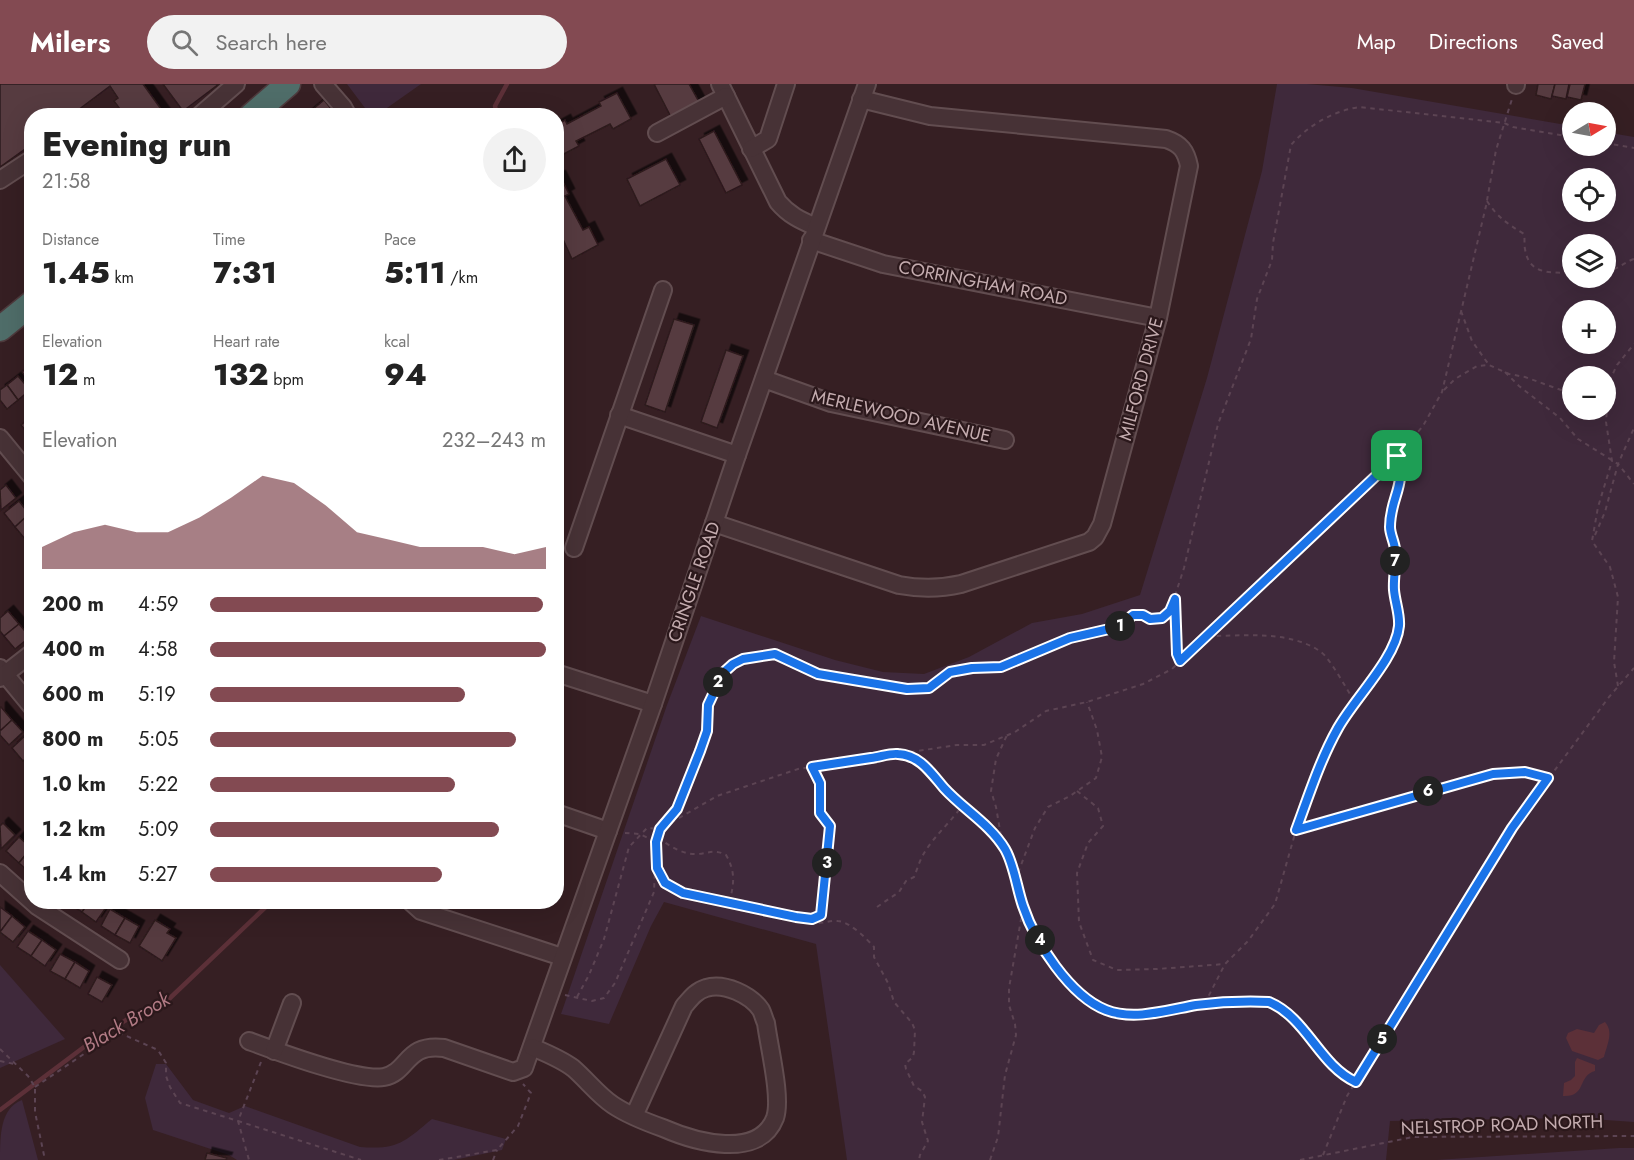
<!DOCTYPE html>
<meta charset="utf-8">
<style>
body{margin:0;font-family:Jost,sans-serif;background:#f2f2f2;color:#222;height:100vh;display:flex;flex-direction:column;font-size:22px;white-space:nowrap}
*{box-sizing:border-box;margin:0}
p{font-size:20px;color:#767676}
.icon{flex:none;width:33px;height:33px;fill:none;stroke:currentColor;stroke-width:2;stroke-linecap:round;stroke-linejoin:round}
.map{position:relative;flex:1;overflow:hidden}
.side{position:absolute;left:24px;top:24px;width:540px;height:801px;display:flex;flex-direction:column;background:#fff;border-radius:24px;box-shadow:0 6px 24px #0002}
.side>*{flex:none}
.needle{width:39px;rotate:80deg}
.controls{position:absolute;left:1562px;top:18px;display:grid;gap:12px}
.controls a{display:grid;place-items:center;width:54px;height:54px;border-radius:50%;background:#fff;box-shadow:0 6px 24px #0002;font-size:30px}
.pin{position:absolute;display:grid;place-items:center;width:51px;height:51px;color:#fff;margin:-26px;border-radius:12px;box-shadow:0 3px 9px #0006}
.km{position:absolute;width:30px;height:30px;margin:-15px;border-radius:50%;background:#222;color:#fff;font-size:16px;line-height:30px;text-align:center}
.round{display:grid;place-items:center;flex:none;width:63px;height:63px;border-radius:32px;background:#f2f2f2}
.headline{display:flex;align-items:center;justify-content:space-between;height:102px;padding:0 18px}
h1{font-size:33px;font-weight:800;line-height:45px}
.metrics{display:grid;grid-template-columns:repeat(3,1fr);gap:9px;height:102px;padding:6px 18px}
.metrics div{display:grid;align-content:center}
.metrics b{font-size:30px;font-weight:800}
.metrics small{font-size:16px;font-weight:400}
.metrics p{font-size:16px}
.chart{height:168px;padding:12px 18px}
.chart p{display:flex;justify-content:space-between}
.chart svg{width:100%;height:108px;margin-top:6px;fill:#834a52;opacity:.7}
ul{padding:0 18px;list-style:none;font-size:20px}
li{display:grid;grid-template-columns:96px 72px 1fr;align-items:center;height:45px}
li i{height:15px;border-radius:8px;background:#834a52}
header{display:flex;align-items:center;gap:36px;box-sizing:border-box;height:84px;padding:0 30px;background:#834a52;color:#fff}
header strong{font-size:28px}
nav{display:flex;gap:33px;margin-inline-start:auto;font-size:21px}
.search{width:420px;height:54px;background:#f2f2f2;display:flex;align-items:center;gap:15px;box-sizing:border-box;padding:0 21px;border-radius:33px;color:#767676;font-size:22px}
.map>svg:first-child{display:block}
.green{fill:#3f293b;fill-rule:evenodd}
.water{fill:#5c3038}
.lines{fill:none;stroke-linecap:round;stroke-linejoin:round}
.stream{stroke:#5c3038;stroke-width:4.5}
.building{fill:#573b40;stroke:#2d1a1d;stroke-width:1.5;filter:url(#shadow)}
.minor-casing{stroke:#624d50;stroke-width:20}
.highway-casing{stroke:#4e3a3d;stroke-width:27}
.path{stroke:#5c4453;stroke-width:2;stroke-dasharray:4.5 4.5;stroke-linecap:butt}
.minor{stroke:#473236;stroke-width:16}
.highway{stroke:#4f6d69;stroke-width:24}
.route-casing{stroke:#fff;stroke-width:12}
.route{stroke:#1a73e8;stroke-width:8}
.labels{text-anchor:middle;stroke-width:4.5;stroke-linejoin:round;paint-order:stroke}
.street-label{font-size:18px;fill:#c4acaf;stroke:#2b181b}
.water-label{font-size:20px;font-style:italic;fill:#b27b85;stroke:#2b181b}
</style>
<header>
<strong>Milers</strong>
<div class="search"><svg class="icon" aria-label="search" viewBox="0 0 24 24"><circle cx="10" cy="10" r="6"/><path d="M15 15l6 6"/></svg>Search here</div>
<nav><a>Map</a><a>Directions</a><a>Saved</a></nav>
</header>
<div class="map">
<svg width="1634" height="1076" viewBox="0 0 1634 1076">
<defs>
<filter id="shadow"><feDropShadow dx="5.5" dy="-5.5" stdDeviation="0" flood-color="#0009"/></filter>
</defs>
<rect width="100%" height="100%" fill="#361f23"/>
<g class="green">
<polygon points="347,0 421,0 377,31 371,32"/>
<path d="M 1277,0 L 1307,0 L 1352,4 L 1572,42 L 1572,62 L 1605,62 L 1605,48 L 1634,53 L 1634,1038 L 1577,1034 L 1390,1037 L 1386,1076 L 847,1076 L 816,860 L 664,818 L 651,842 L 609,940 L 561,930 L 667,621 L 701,532 L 835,576 L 883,588 L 924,590 L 969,573 L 1032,539 L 1082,530 L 1140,511 L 1207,294 L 1262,87 ZM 1572,94 L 1605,94 L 1605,128 L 1572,128 ZM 1572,160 L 1605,160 L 1605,194 L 1572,194 ZM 1572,226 L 1605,226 L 1605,260 L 1572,260 ZM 1572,292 L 1605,292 L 1605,326 L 1572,326 Z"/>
<polygon points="0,881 65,955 0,984"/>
<path d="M 156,980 L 166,980 L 193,1016 L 229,1029 L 245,1022 L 360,1063 C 398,1066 404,1058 432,1035 L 506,1055 L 502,1066 L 454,1076 L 237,1076 L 229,1071 L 153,1046 L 145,1014 Z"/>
<path d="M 22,1016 L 38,1076 L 0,1076 C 0,1052 0,1024 22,1016 Z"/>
<polygon points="1619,1064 1634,1064 1634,1076 1436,1076"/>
</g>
<g class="water">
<path d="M 1605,938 C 1614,948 1607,961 1604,973 L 1598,976 L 1572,967 L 1566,954 L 1568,949 L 1577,945 L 1594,949 L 1599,941 Z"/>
<path d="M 1577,974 L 1595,981 L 1595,987 C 1577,992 1587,1013 1563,1012 L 1564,999 L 1571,996 L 1575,992 L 1575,978 Z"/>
</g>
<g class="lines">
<g class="stream">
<polyline points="497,32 495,22 507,0"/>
<polyline points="0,1026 84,963 137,929 169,915 271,818"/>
</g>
</g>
<g class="building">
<polygon points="0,0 143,0 166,32 125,32 114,17 118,14 110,2 70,32 32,32 32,60 0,83"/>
<polygon points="163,0 219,0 183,27"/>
<polygon points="654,0 689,0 699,18 671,33"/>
<polygon points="1538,0 1555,0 1551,15 1536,11"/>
<polygon points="1555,0 1569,0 1566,15 1552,12"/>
<polygon points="1570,0 1585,0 1581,16 1567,13"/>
<polygon points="617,9 631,35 613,45 610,40 576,57 579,62 560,72 556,66 556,41 565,36 567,40 601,22 599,18"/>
<polygon points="324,16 337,32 305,32"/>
<polygon points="714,47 742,101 726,109 699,55"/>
<polygon points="666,75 680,101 640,122 627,95"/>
<polygon points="560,92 569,110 565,112 583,146 589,143 598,161 572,175 556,140 556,93"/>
<polygon points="674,235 694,241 665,328 645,321"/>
<polygon points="726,266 743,272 717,344 701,338"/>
<polygon points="32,280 32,301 22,288"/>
<polygon points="18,292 30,306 18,316 7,301"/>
<polygon points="7,301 18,316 7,325 0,316 0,306"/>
<polygon points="32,332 32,354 21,341"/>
<polygon points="6,401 16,414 1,426 0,406"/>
<polygon points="19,417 29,430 15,443 4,429"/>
<polygon points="29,430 32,433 32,450 25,455 15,443"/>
<polygon points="8,527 19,540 4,552 0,547 0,534"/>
<polygon points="19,540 30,553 15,565 4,552"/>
<polygon points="1,623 12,636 0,647 0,624"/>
<polygon points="12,636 23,648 9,661 0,651 0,647"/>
<polygon points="26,651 32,657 32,669 23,677 12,664"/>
<polygon points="3,739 15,751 1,765 0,742"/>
<polygon points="19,753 31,764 19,779 6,767"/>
<polygon points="31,764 32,789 31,790 19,779"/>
<polygon points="69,818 89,818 82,828 68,819"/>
<polygon points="89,818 100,818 107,822 96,838 82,828"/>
<polygon points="0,823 12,832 0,848"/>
<polygon points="110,825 125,834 115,851 101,842"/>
<polygon points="12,832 25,843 13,858 0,848"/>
<polygon points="125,834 139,842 130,859 115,851"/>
<polygon points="155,836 170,845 167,849 176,854 162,877 139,862"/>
<polygon points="28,847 42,856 31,872 17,863"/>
<polygon points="42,856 56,866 45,882 31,872"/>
<polygon points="60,870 75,878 65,895 50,887"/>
<polygon points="75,878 89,887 80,904 65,895"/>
<polygon points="97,893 112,901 102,918 88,910"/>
<polygon points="207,1069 227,1074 226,1076 205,1076"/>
</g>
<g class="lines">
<g class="minor-casing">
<g id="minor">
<polyline points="323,0 343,23 348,32"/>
<path d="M 720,0 L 778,118 C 789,131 800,136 816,143"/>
<polyline points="1516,1 1516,0"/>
<polyline points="199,32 236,0"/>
<polyline points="657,49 726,12"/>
<polyline points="751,65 768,55 786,0"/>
<polyline points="0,96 32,75"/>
<polyline points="811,156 883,180 1158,234"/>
<polyline points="764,295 831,319 1005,356"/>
<polyline points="619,331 737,371"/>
<polyline points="0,354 32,393"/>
<path d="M 714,439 L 899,501 C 921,505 939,505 961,500 L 1089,458 L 1095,453 L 1102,440 L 1158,234 L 1189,82 C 1186,67 1181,60 1166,55 L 930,32 L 861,15"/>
<polyline points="574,464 663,206"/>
<polyline points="0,584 32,623"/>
<polyline points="556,589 653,620"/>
<polyline points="0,594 32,569"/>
<polyline points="556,729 608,747"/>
<polyline points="0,789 37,822 120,876"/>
<polyline points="411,818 421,827 562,873"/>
<path d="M 249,957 C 276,967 358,998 384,993 C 409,988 405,959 444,964 L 513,988 L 524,984 L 653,620 L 737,371 L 867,0"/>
<path d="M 532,963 C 546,969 561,975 573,984 C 587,996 598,1011 613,1021 C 628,1031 646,1038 663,1044 C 695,1058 759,1076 775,1034 C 782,1014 769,963 766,939 C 764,935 763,930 761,926 C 751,911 724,898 706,904 C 696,907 691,914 684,922 L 634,1032"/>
<polyline points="274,967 292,919"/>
</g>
</g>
<g class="highway-casing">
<g id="highway">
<polyline points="251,32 288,0"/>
<polyline points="0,245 32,219"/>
</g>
</g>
<g class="path">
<polyline points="1605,59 1634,64"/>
<path d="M 1487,117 C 1498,134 1508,140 1524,150 C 1525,155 1524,160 1525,165 C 1529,192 1552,188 1572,189"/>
<path d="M 1605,186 C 1616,188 1622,179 1634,175"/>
<polyline points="1461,227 1472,257 1489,281"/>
<polyline points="1505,288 1519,302 1560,334 1578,355 1618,380 1634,400"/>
<polyline points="1444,306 1455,295 1477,282 1489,281 1509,290 1525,293 1572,310"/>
<polyline points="1595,451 1605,428 1618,380 1634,344"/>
<polyline points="1175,518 1177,570 1180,577"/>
<path d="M 1208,552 C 1244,552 1290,546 1321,568 C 1330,574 1348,608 1355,618"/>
<polyline points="1618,602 1614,578 1618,513 1610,483 1592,457 1598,423 1612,377 1606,338 1609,298 1617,281 1634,260"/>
<polyline points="901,670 924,680 946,706 973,730 1004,764"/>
<polyline points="1077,707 1098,724 1103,742 1088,759 1077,789 1079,838 1093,876 1117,886 1157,885 1225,880"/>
<polyline points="1296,746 1493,690 1525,688 1548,695"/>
<polyline points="625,749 640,750 656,758"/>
<path d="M 658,754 C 670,762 683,771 698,770 C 709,769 715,765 726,771 C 736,788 734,801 729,819"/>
<polyline points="657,786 665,799 683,809 796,833 812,835 821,831 830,742 820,729 820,698 813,683"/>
<polyline points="1015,797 1035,744 1048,723 1070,712 1096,694 1102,673 1097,646 1087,618"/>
<path d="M 877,823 L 899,808 L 906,797 L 914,793 C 917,786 919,778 923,771 C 933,753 950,739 962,722"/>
<path d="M 1023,824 C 1048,870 1073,928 1132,931 C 1146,931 1160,927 1173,925 C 1184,923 1194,922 1205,919 L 1225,880 L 1248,857 L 1275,820 L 1296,746 L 1317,689 L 1338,643 L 1382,581 L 1394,561 L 1399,543 L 1394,506 L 1395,466 L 1390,444 L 1393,416 L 1397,411 L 1402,387 L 1397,372"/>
<path d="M 812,835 L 813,838 C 821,841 829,836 838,837 C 850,838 866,854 874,863 L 874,873 L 888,899 L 894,918 L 912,939 L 915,946 L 914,968 L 913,973 L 905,980 L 906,985 L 914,1002 L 922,1007 L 925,1013 L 922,1038 L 928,1057 L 920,1071 L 919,1076"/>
<polyline points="565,911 592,917 604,914 615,899 654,808 656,758 660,745 717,712 798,685 957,661 984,661 1015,648 1046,627 1087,618 1143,600 1172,585 1397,372 1423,342 1442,308 1486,122 1496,66 1512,15"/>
<path d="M 577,913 L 589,891 L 604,855 L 629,763 L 647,744 L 660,745 L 677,725 L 700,667 L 707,647 L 708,621 L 723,589 L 733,580 L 743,575 L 775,570 L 818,590 L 907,605 L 929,604 L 949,588 L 972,584 L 1001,583 L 1070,554 L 1118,543 L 1133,531 L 1143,531 L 1150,535 L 1162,533 L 1170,527 L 1184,484 L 1218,340 L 1251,255 L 1257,215 L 1272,176 L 1273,159 L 1291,61 C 1307,42 1335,26 1360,23 L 1504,39 L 1513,43 L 1572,53"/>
<path d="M 1203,921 C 1220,919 1252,915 1268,918 C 1298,923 1323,984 1356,998"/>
<polyline points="0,965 28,992 35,1003 35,1028 45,1076"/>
<polyline points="0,977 14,980"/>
<polyline points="261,978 238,1037 361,1076"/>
<polyline points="35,1003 109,953 122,950 158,966 166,979 166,992 170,1003 180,1019 238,1037 249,1076"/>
<polyline points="1323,1071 1347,1012 1512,744 1609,613 1634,584"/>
<polyline points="439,1076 497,1066 518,1042 531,1009 523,1000"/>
<polyline points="493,1076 497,1066"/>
<polyline points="990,1076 998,1053 1005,991 1016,951 1015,940 1009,921 1009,904 1023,824 1001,752 996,723 991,707 996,675 1007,651"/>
<polyline points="1300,1076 1413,1053 1634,1052"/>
</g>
<use href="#minor" class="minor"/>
<use href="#highway" class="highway"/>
</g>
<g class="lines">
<g class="route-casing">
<path id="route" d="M 1397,372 C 1407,402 1390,413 1390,443 C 1390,450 1394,457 1395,465 C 1397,478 1393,493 1394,506 C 1395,518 1400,530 1399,542 C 1396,574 1354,615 1338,644 C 1320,676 1309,711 1296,746 L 1493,690 L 1525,688 L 1548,694 L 1512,744 L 1356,998 C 1319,981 1307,934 1269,918 C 1245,917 1220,918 1196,921 C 1168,926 1134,937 1106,926 C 1070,912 1035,858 1023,822 C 1017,805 1014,780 1005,765 C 990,740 963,725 944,704 C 931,689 920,671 898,670 C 890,669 880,673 871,674 C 851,677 832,680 812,683 L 820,699 L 820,729 L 830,742 L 821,831 L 812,835 L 796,833 L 683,809 L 665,799 L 657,784 L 656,758 L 660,745 L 677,725 L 700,667 L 707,647 L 708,621 L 723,589 L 733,580 L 743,575 L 775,570 L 818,590 L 907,605 L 929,604 L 950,588 L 972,584 L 1001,583 L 1070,554 L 1118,543 L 1133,531 L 1143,531 L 1150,535 L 1162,534 L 1170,527 L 1175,515 L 1177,570 L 1180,577 Z"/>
</g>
<use href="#route" class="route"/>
</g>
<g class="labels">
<g class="street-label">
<text transform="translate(983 199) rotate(11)" y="6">CORRINGHAM ROAD</text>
<text transform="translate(1141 295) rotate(-75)" y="6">MILFORD DRIVE</text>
<text transform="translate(901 332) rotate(13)" y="6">MERLEWOOD AVENUE</text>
<text transform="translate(694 498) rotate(-71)" y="6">CRINGLE ROAD</text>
<text transform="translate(1502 1041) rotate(-2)" y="6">NELSTROP ROAD NORTH</text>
</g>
<g class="water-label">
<text transform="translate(126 938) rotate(-31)" y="7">Black Brook</text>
</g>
</g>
</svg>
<div class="controls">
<a><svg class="needle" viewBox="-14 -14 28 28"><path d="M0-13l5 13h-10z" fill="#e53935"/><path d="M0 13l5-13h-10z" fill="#767676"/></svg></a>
<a><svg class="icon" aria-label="locate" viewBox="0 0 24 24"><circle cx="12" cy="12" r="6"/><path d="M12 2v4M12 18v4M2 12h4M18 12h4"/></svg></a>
<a><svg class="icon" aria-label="layers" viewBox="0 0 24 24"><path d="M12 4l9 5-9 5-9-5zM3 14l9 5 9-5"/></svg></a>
<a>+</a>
<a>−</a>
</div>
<div class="pin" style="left:1397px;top:372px;background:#1e9e55"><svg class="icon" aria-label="arrive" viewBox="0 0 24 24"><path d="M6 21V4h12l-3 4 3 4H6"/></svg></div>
<b class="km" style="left:1120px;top:542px">1</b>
<b class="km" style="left:718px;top:598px">2</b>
<b class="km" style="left:827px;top:779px">3</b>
<b class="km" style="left:1040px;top:856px">4</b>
<b class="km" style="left:1382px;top:955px">5</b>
<b class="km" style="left:1428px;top:707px">6</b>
<b class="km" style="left:1395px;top:477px">7</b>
<section class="side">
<div class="headline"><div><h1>Evening run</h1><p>21:58</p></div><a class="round"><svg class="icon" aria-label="share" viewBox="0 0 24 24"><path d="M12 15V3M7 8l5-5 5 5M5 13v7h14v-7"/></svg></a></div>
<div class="metrics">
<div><p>Distance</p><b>1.45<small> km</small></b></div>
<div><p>Time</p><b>7:31</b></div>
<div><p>Pace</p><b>5:11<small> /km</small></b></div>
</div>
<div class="metrics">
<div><p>Elevation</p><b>12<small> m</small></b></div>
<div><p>Heart rate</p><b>132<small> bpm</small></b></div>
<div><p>kcal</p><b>94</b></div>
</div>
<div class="chart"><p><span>Elevation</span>232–243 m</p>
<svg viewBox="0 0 160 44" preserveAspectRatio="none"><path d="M0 44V35L10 29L20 26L30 29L40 29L50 23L60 15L70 6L80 9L90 18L100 29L110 32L120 35L130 35L140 35L150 38L160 35V44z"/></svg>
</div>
<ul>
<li><b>200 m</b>4:59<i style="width:99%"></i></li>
<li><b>400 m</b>4:58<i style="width:100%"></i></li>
<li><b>600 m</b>5:19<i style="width:76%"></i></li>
<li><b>800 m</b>5:05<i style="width:91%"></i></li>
<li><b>1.0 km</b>5:22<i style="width:73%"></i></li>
<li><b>1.2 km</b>5:09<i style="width:86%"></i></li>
<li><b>1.4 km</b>5:27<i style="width:69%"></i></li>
</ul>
</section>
</div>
